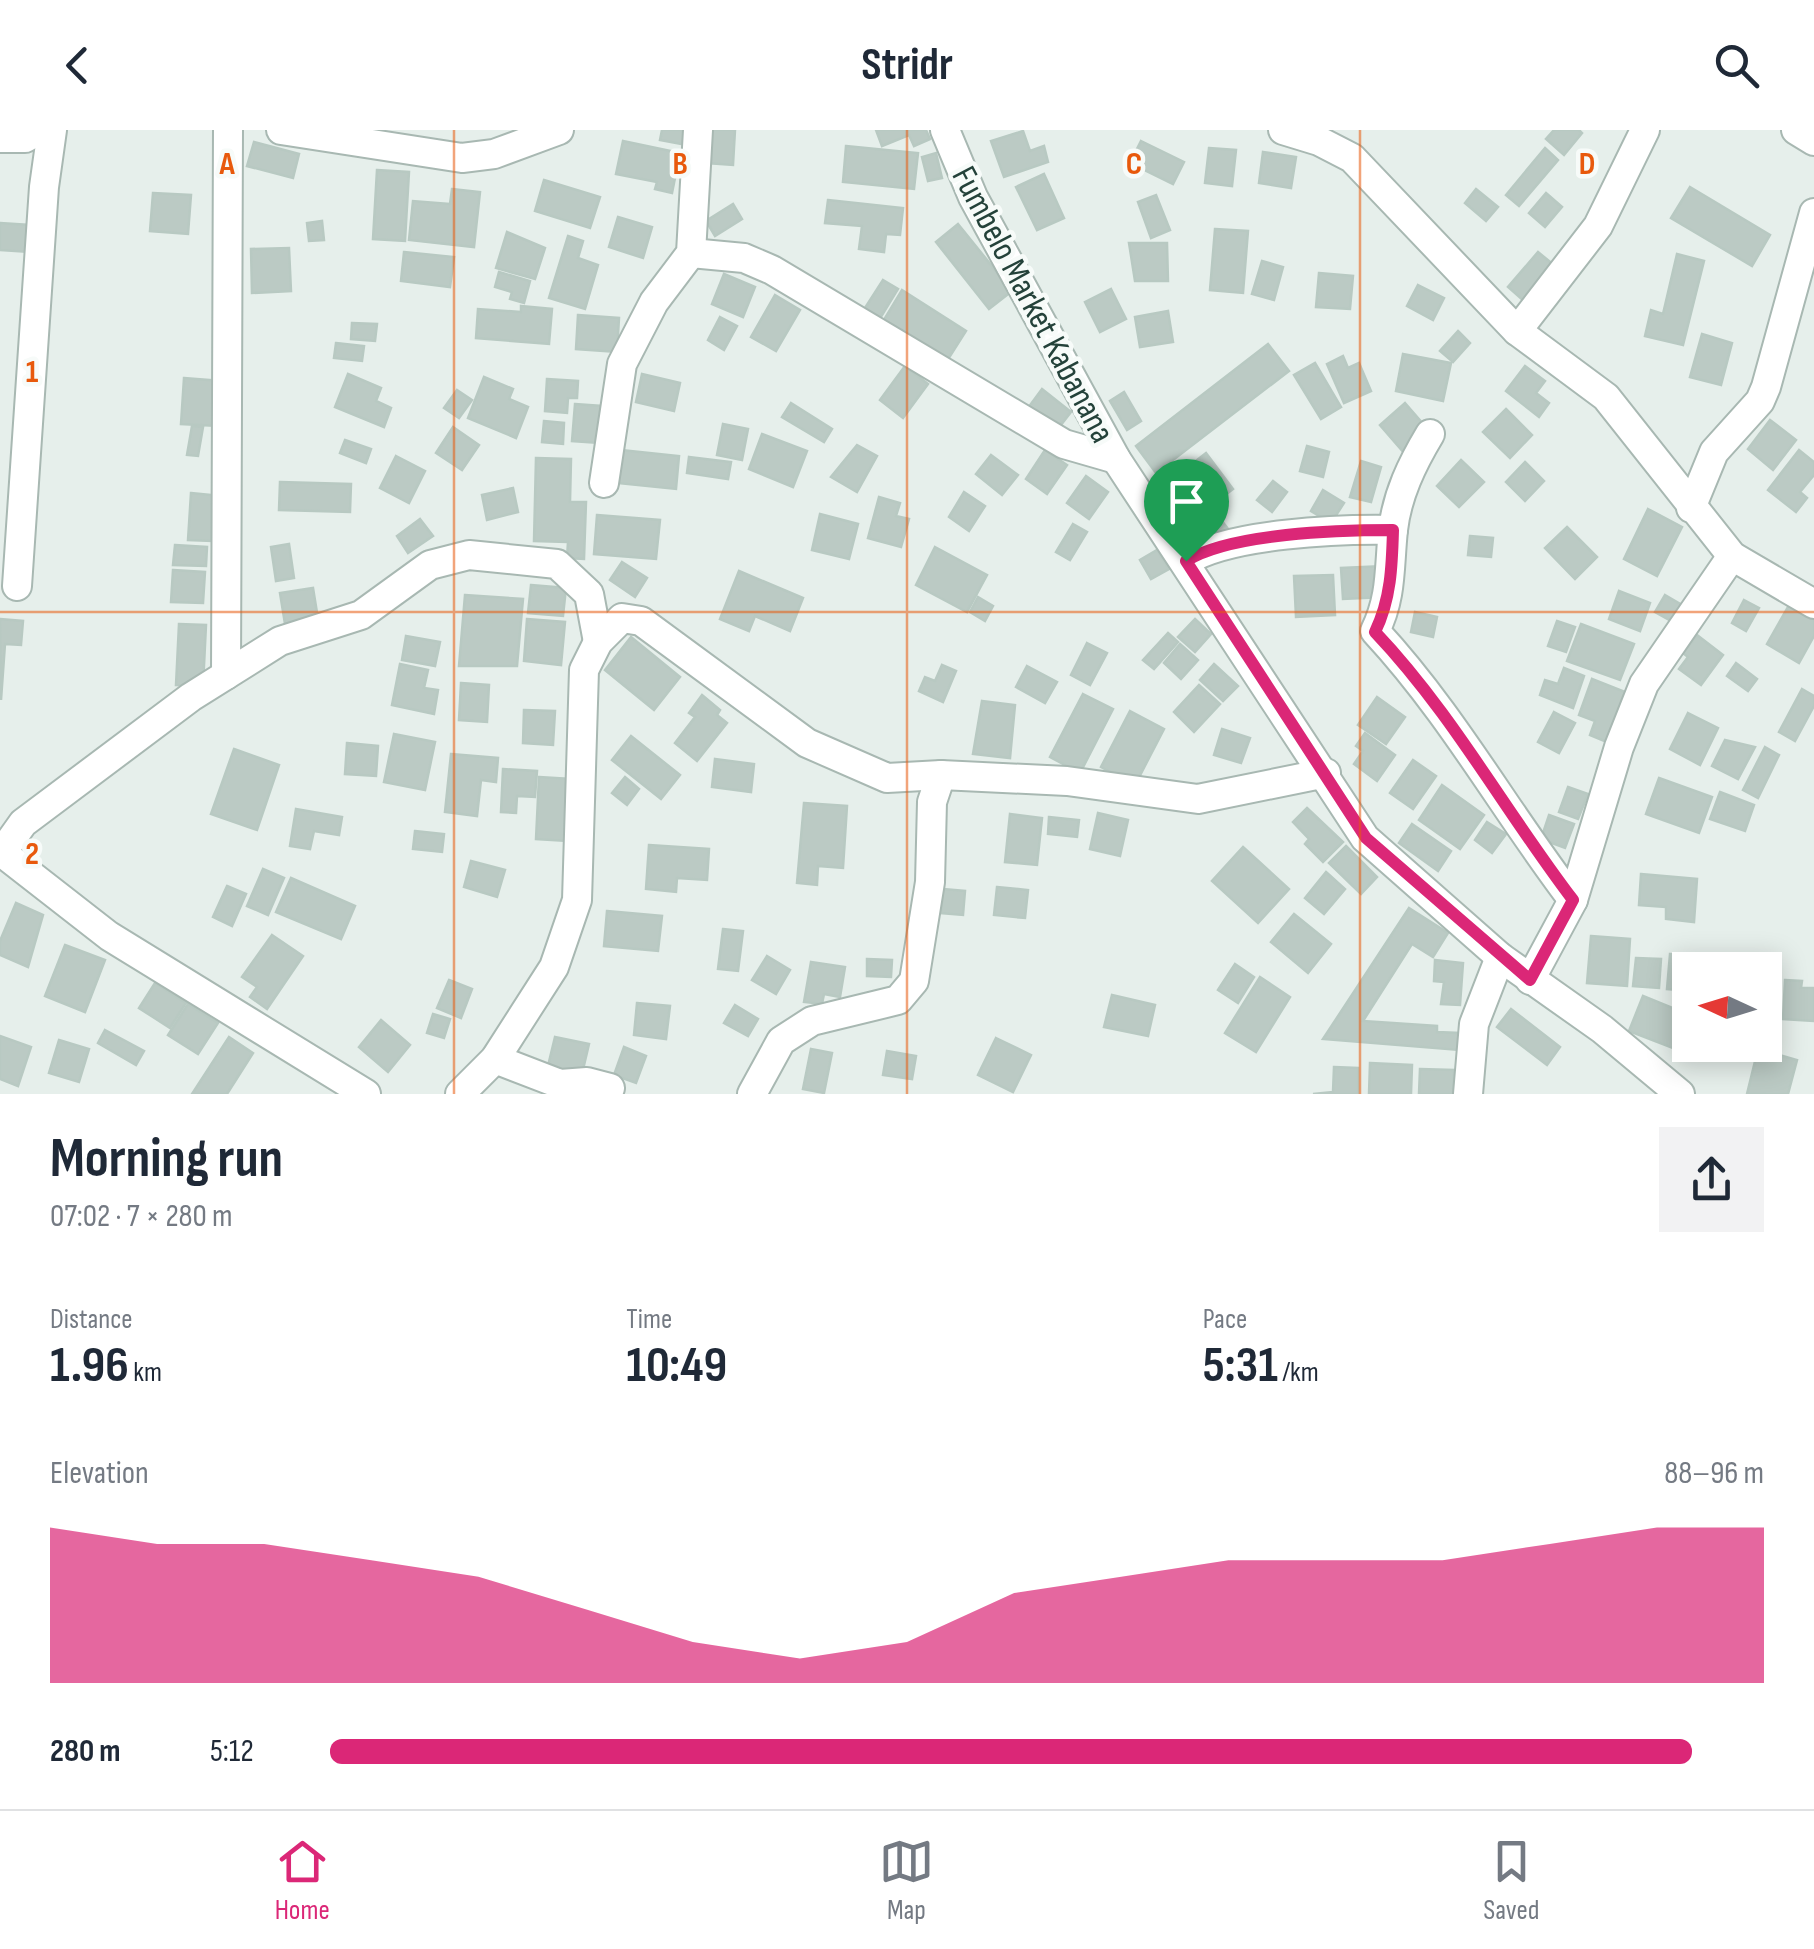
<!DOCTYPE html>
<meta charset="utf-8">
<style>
body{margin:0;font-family:"Sofia Sans Condensed",sans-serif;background:#f2f2f3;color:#1f2937;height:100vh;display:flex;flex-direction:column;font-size:38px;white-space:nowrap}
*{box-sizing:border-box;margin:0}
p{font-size:32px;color:#747a83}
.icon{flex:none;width:55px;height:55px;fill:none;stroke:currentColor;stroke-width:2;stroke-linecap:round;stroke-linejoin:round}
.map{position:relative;height:964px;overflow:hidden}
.details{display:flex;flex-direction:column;background:#fff;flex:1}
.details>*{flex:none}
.needle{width:65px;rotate:274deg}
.controls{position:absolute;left:1672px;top:822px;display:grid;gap:20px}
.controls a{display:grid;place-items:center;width:110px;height:110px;border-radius:0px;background:#fff;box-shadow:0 5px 25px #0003;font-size:50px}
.pin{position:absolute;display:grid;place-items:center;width:85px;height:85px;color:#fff;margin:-102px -42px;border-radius:50% 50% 50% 0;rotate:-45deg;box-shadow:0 0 10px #0007}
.pin .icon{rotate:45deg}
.round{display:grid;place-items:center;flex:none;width:105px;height:105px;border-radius:0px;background:#f2f2f3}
.headline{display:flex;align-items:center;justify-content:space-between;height:170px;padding:0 50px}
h1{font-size:55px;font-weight:700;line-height:75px}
.metrics{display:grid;grid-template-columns:repeat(3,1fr);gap:15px;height:170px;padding:10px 50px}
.metrics div{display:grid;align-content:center}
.metrics b{font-size:50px;font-weight:700}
.metrics small{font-size:28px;font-weight:400}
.metrics p{font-size:28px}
.chart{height:280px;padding:20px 50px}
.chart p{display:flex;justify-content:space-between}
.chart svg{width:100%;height:180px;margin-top:10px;fill:#db2777;opacity:.7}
ul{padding:0 50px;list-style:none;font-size:32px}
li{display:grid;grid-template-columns:160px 120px 1fr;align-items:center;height:75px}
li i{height:25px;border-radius:12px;background:#db2777}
header{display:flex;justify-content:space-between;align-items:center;height:130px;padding:0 50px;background:#fff;font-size:45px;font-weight:700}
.tabs{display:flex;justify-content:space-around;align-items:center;height:140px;border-top:2px solid #e0e1e3;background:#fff;font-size:28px;color:#747a83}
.tabs a{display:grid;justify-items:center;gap:5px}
.tabs .on{color:#db2777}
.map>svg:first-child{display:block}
.building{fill:#bbcac4;stroke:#b8c9c2;stroke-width:2.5}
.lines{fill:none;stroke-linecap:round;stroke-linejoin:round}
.minor-casing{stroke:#a8b8b2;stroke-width:32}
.minor{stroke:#fff;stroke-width:28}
.route-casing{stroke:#fff;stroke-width:20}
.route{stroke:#db2777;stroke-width:12}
.grid{fill:none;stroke:#e8590c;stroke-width:2.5;stroke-opacity:0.55}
.labels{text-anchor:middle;stroke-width:9;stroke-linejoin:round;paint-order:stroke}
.street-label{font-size:35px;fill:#24423a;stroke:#f7fbf9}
.grid-label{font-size:32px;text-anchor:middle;font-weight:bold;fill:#e8590c;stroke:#f7fbf9;stroke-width:9;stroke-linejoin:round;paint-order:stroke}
</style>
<header><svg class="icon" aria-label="back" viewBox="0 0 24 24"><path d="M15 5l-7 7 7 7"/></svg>Stridr<svg class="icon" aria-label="search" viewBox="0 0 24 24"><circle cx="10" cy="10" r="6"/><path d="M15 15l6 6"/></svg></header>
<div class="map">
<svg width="1814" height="964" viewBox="0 0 1814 964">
<rect width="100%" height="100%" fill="#e6efeb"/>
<g class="building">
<polygon points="662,0 690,0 687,15 660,10"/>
<polygon points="710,0 735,0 733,35 707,33"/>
<polygon points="876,0 926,0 930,9 914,16 909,5 882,16"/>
<polygon points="1554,0 1579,0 1582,3 1564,25 1546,9"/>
<polygon points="1023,1 1030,21 1044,16 1048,32 1004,47 991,11"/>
<polygon points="623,11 680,23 672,63 655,59 657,52 616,44"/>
<polygon points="1141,11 1184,32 1173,54 1130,33"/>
<polygon points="254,12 299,24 293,48 247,36"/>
<polygon points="846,16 918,23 914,59 843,52"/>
<polygon points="1209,18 1236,20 1232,56 1205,53"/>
<polygon points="1545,18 1558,30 1519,76 1506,65"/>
<polygon points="1263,22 1296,27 1291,58 1259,53"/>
<polygon points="936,23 942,48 928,51 922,27"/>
<polygon points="377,40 409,42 405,111 373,109"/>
<polygon points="1044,44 1064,88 1037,100 1016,57"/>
<polygon points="544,50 600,67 590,98 535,81"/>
<polygon points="1690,57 1770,105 1752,136 1671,88"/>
<polygon points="452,59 480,62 474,117 409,110 413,71 450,74"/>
<polygon points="1476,59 1498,77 1486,91 1465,73"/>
<polygon points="153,63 191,65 188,104 150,101"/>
<polygon points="1546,63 1562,77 1545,97 1529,83"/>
<polygon points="1156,65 1170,100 1151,108 1138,72"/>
<polygon points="828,70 903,78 900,105 886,104 884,122 859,119 862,96 825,93"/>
<polygon points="733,74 742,89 715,106 706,91"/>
<polygon points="618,87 652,97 643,128 609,117"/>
<polygon points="322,91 324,110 309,111 307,93"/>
<polygon points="0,93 30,95 29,122 0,120"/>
<polygon points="958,94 1012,161 989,179 936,112"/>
<polygon points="1215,99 1248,101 1243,163 1210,160"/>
<polygon points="507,102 545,118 535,149 496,138"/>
<polygon points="568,106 583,111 578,128 598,135 585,179 549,168"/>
<polygon points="1129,113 1167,113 1168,151 1135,151"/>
<polygon points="289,118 291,161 252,163 251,119"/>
<polygon points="404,122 454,127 450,157 401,151"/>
<polygon points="1538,122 1555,136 1525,172 1508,157"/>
<polygon points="1677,124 1704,131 1683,215 1645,206 1651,180 1663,184"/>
<polygon points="1262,131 1283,137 1274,170 1252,164"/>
<polygon points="499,142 530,151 524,173 510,169 512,162 495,157"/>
<polygon points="1319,143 1353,146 1350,179 1316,177"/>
<polygon points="724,144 755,157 743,187 712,174"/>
<polygon points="883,150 898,159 879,190 863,181"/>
<polygon points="1418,155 1444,168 1433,190 1407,176"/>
<polygon points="1111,159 1126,189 1100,202 1085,172"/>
<polygon points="902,160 966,201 945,234 882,193"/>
<polygon points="775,165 800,180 776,221 751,207"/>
<polygon points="521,176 552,179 549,214 476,208 478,179 521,182"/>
<polygon points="1168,181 1173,212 1140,217 1135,187"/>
<polygon points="578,185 619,188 617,222 576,219"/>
<polygon points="720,187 737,196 724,220 708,210"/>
<polygon points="352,193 377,194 375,211 351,209"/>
<polygon points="1458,201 1470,213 1453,232 1440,221"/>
<polygon points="1702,204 1732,213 1721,255 1690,247"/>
<polygon points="336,213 364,216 362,231 334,228"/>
<polygon points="1268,214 1289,241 1156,343 1136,316"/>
<polygon points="1403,224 1451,233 1443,271 1396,261"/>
<polygon points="1343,226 1348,238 1359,233 1371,261 1344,273 1327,234"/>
<polygon points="1315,233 1341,277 1321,289 1294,245"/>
<polygon points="905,236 928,254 903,288 880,270"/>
<polygon points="1525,236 1545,251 1536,263 1549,273 1539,287 1506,261"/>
<polygon points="348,244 381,258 376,271 391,278 384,297 335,277"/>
<polygon points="642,244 680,253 674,281 636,272"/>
<polygon points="484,247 513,259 509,269 528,277 516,308 468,288"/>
<polygon points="184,248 221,251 218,296 181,294"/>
<polygon points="547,249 578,251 577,268 568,268 567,283 545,281"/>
<polygon points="1042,259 1071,282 1057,300 1028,278"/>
<polygon points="457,260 472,270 459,288 444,278"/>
<polygon points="1124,262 1141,291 1127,300 1110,271"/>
<polygon points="791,273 832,299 824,312 782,287"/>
<polygon points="1405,273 1430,302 1405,324 1380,295"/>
<polygon points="575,274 602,276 599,313 572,311"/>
<polygon points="1506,279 1532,305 1510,328 1483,302"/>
<polygon points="1770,290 1796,310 1773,340 1748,319"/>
<polygon points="544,291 564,293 563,314 542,312"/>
<polygon points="723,294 748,299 742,330 717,325"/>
<polygon points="192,296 203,297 198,326 187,325"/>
<polygon points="453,297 479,315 462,340 436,323"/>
<polygon points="762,304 807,321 793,357 749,339"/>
<polygon points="345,310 371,319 366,333 340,323"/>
<polygon points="857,315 877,326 857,362 831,347"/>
<polygon points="1307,316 1329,322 1323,347 1300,341"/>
<polygon points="621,320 679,326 676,359 617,353"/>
<polygon points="1045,320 1067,335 1047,364 1026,349"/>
<polygon points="1799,320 1814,332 1814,345 1800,362 1807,368 1796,382 1768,360"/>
<polygon points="1206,323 1233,359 1191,391 1164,356"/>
<polygon points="991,325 1018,345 1002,365 976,344"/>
<polygon points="396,326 425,341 409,373 380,358"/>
<polygon points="689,327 731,332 728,349 687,343"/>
<polygon points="536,328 571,329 570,372 586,372 584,429 567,428 568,412 534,411"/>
<polygon points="1461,330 1484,352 1459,377 1437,356"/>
<polygon points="1361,331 1381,337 1371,372 1350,367"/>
<polygon points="1525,332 1544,351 1525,371 1506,352"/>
<polygon points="1086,346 1108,362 1089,389 1067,373"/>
<polygon points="1273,351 1287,362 1272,382 1257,370"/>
<polygon points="280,352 351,354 350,382 279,380"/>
<polygon points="513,358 518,382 487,390 482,365"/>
<polygon points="1323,360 1344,373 1331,393 1311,381"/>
<polygon points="964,362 985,376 969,401 949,387"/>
<polygon points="191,363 222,366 214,382 212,411 188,410"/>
<polygon points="879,367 900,373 896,386 909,389 901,417 868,408"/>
<polygon points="1648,379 1682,397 1657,446 1624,429"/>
<polygon points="1215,382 1232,404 1217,415 1201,393"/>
<polygon points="820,384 858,394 849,429 812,420"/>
<polygon points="597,385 660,390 656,429 594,424"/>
<polygon points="420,389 433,406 408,423 397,406"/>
<polygon points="1073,394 1087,402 1070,430 1056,422"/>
<polygon points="1567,397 1597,427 1575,449 1545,418"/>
<polygon points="1470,406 1493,408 1491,427 1468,425"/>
<polygon points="289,414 294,448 276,451 271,417"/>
<polygon points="175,415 207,417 206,436 173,435"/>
<polygon points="935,417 987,445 967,482 916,455"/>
<polygon points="1157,420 1169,439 1151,449 1140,430"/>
<polygon points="622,432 647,448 635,467 610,450"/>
<polygon points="1384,436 1385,467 1343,469 1341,438"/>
<polygon points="173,440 205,442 203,473 171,472"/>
<polygon points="739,441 803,468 790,501 755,486 749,501 720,489"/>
<polygon points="1333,445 1335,485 1296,487 1294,446"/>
<polygon points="531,455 566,458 563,486 528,483"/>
<polygon points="313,458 319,495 286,500 280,463"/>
<polygon points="1619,461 1650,473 1640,501 1609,489"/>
<polygon points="465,465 523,469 517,536 459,536"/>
<polygon points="1665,465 1682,475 1673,492 1655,482"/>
<polygon points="978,467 993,476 985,491 970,482"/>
<polygon points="1744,470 1759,478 1746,501 1732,493"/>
<polygon points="1792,470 1814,483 1814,506 1799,533 1767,514"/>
<polygon points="1415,482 1437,487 1433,507 1411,502"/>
<polygon points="0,489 23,491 21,515 5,514 1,570"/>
<polygon points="527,489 565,492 561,535 524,531"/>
<polygon points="1195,489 1211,504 1195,522 1178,507"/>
<polygon points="1557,491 1575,497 1566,522 1548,516"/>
<polygon points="179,494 206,495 203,556 176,555"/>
<polygon points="1581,494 1634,514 1620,550 1567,531"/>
<polygon points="1168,503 1178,512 1154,539 1143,530"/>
<polygon points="1697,505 1723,525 1701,555 1679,539 1688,527 1683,523"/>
<polygon points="406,506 440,512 435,536 402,530"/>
<polygon points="631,507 680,547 654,580 605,540"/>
<polygon points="1087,513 1107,523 1090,555 1071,545"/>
<polygon points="1180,514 1198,530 1181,549 1164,533"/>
<polygon points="1736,533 1757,549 1748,561 1727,546"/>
<polygon points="400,534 428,540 424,558 438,560 434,584 392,575"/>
<polygon points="1214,534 1238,556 1223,571 1200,550"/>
<polygon points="942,535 956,541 943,572 919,561 925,547 935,551"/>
<polygon points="1027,536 1057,552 1045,573 1016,557"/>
<polygon points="1564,538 1584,546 1573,578 1540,565 1545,550 1558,554"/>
<polygon points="1592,549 1625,562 1607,612 1590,605 1595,591 1579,585"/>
<polygon points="461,553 489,555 487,592 459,590"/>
<polygon points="1199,555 1220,574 1194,602 1174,582"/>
<polygon points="1802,559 1814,566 1814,576 1795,611 1779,602"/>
<polygon points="1083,564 1113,579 1080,643 1050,627"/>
<polygon points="702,565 720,580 717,585 727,593 697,631 675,613 695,587 689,583"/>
<polygon points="1377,567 1405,587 1386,614 1358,595"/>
<polygon points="982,571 1015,575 1010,628 973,624"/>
<polygon points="524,580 555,581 553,615 523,613"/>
<polygon points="1130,581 1164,599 1135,655 1101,637"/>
<polygon points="1554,582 1575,593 1559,623 1538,612"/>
<polygon points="1688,583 1718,598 1700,635 1670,619"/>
<polygon points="1222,599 1250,608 1241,633 1214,625"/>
<polygon points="1365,603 1395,625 1377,651 1354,634 1363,621 1356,616"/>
<polygon points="394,604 435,612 425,660 384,652"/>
<polygon points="631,606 680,645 661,669 612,630"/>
<polygon points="1725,610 1755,617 1738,649 1712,636"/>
<polygon points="347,613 378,616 376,646 345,644"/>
<polygon points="1765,617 1779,625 1758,668 1743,660"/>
<polygon points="234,619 279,635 257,700 211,684"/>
<polygon points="451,624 498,628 496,652 481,650 477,686 445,682"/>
<polygon points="715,629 754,634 751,662 712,657"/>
<polygon points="1413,630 1436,646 1413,679 1390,663"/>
<polygon points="503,639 537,641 535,667 517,666 516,683 501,682"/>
<polygon points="539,647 571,649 567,711 536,709"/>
<polygon points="625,647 639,659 627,675 612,663"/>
<polygon points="1659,648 1712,667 1699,703 1646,684"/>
<polygon points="1442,655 1484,685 1460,719 1419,690"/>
<polygon points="1568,657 1588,664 1578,689 1559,682"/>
<polygon points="1720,662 1754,675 1745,701 1710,689"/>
<polygon points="804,673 847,676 843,738 818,736 817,755 797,753"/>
<polygon points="1307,678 1343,712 1323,732 1305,714 1309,709 1293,692"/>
<polygon points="296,679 342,687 339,705 314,701 310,719 290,716"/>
<polygon points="1098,683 1128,690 1120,726 1090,719"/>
<polygon points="1010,684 1042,688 1037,735 1005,732"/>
<polygon points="1549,685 1574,694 1565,718 1541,709"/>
<polygon points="1049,687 1079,690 1077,707 1048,704"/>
<polygon points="1487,692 1506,704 1492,723 1475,710"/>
<polygon points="1412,694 1451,721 1438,741 1399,713"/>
<polygon points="415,701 444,704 442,722 413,719"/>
<polygon points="649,715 709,719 707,750 677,748 676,762 646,759"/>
<polygon points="1346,716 1377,747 1361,764 1329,733"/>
<polygon points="1243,717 1289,759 1258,793 1212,751"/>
<polygon points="471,731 505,740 497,767 464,757"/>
<polygon points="263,739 284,748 268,785 247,776"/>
<polygon points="1326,742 1345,759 1324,784 1305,768"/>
<polygon points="1641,744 1697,749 1694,792 1666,789 1666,777 1639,775"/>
<polygon points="291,748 355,776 341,809 276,782"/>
<polygon points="227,756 246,764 232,796 213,787"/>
<polygon points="997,757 1028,760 1025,788 994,785"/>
<polygon points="943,759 965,761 963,785 941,783"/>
<polygon points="16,773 43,785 28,837 0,825 0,811"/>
<polygon points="1409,778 1448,803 1433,827 1412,814 1363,891 1437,896 1437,902 1460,903 1459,920 1323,909"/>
<polygon points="607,781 662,786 658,821 604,816"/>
<polygon points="1294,784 1331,814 1308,843 1271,812"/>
<polygon points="723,799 743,801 738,841 718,839"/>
<polygon points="272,805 303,826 267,879 250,867 257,857 242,847"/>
<polygon points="1591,806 1630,809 1627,856 1587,853"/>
<polygon points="65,815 105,830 85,882 45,866"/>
<polygon points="1670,824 1698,826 1697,840 1690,840 1690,861 1667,859"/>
<polygon points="767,826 790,840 776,864 752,850"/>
<polygon points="1636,828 1661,829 1659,858 1633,856"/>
<polygon points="867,829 892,830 891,847 867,846"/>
<polygon points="1435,830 1463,833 1460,875 1441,874 1444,852 1434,851"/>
<polygon points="811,832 845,837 840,867 824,864 822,874 804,872"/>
<polygon points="1235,834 1254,847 1238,873 1218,860"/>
<polygon points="1260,847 1290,867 1256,922 1225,903"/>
<polygon points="449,850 472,859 461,888 437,878"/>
<polygon points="1785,850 1802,851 1801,858 1814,858 1814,891 1783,889"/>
<polygon points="155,853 186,873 170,898 139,878"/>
<polygon points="1112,865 1155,875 1148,906 1104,897"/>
<polygon points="1643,866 1690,885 1690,905 1683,922 1629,901"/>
<polygon points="637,873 670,876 666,909 634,905"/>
<polygon points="188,874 218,893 198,924 168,905"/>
<polygon points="735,875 758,889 748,906 724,893"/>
<polygon points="1511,879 1560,917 1547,935 1497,897"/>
<polygon points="433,884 450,889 444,908 427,903"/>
<polygon points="381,890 410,915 388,942 359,917"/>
<polygon points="105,900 144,921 136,935 98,913"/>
<polygon points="0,906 31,917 18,956 0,949"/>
<polygon points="229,907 253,923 227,964 192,964"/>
<polygon points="555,907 589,914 581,948 547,940"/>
<polygon points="996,908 1031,925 1013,962 978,945"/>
<polygon points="59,910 89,919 79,952 49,943"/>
<polygon points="624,917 646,926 636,953 614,945"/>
<polygon points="811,919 832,923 824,963 803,959"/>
<polygon points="1758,919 1797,930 1788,964 1747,964"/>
<polygon points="887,921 916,926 912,949 883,945"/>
<polygon points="1370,933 1412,935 1411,964 1369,964"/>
<polygon points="1334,937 1358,938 1358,964 1313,964 1333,962"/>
<polygon points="1420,939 1454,940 1453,964 1419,964"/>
</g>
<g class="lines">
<g class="minor-casing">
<g id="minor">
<polyline points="281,0 462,28 494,24 559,0"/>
<polyline points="945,0 973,67 1116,329 1365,708 1500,827 1602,899 1680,964"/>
<polyline points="1283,0 1319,11 1352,28 1517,201 1606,267 1732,426 1814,474"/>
<polyline points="1796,0 1814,11"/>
<polyline points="0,8 25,8 39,0"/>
<polyline points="691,123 744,128 772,140 1064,314 1116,329"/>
<polyline points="1517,201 1598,96 1645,0"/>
<path d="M 1430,304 C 1412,334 1397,365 1393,400 C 1389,437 1392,467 1375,501 C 1452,584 1505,681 1573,770"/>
<polyline points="604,353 622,234 654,172 691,123 698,0"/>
<polyline points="1691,378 1714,322 1760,271 1766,257 1814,83"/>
<path d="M 1186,431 C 1230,403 1340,399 1393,400"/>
<polyline points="17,456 44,57 52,0"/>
<polyline points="226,545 228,0"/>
<polyline points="0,721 109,806 366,964"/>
<polyline points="3,721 23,693 191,567 280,511 361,485 430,435 469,425 557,434 589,464 598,512"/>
<polyline points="1530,850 1573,770 1619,617 1644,554 1732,426"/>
<polyline points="495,929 560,954 587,952 610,958"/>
<polyline points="460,964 495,929 554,837 577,770 584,540 598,512 622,488 641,491 807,613 887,648 941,645 1067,651 1198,669 1326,643"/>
<polyline points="752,964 781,911 812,891 898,870 914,851 930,752 932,672 941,645"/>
<polyline points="1468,964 1474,894 1500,827"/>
</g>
</g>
<use href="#minor" class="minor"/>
</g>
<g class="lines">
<g class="route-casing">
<path id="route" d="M 1393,400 C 1392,436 1391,469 1375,502 C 1452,583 1505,681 1573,770 L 1530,850 L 1366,708 L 1186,431 C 1230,403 1340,400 1393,400 Z"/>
</g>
<use href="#route" class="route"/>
</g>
<path class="grid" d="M 454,0 L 454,964M 907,0 L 907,964M 1360,0 L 1360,964M 0,482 L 1814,482"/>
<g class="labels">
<g class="street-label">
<text transform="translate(1034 174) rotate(62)" y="12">Fumbelo Market Kabanana</text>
</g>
</g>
<g class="grid-label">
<text x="227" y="44">A</text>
<text x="680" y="44">B</text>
<text x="1134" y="44">C</text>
<text x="1587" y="44">D</text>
<text x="32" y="252">1</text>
<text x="32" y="734">2</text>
</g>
</svg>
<div class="controls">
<a><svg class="needle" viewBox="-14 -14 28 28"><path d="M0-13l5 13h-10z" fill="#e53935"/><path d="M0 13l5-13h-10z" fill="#747a83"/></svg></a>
</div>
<div class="pin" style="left:1186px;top:431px;background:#1e9e55"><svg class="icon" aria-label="arrive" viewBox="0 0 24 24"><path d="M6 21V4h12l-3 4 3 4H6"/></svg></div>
</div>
<section class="details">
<div class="headline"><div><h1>Morning run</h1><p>07:02 · 7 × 280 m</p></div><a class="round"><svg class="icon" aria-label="share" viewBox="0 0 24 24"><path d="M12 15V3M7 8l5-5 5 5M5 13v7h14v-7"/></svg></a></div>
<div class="metrics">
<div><p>Distance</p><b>1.96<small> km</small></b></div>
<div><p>Time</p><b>10:49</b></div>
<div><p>Pace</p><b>5:31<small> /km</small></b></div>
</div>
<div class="chart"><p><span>Elevation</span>88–96 m</p>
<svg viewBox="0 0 160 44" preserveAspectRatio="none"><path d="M0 44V6L10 10L20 10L30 14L40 18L50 26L60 34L70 38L80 34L90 22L100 18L110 14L120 14L130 14L140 10L150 6L160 6V44z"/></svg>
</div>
<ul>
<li><b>280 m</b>5:12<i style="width:95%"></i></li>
</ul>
</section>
<nav class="tabs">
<a class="on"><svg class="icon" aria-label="home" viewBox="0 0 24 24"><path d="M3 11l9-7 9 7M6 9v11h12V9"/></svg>Home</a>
<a><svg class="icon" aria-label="map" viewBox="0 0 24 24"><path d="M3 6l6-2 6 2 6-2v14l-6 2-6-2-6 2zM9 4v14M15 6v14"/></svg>Map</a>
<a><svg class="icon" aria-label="saved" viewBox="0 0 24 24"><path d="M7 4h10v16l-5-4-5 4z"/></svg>Saved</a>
</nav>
